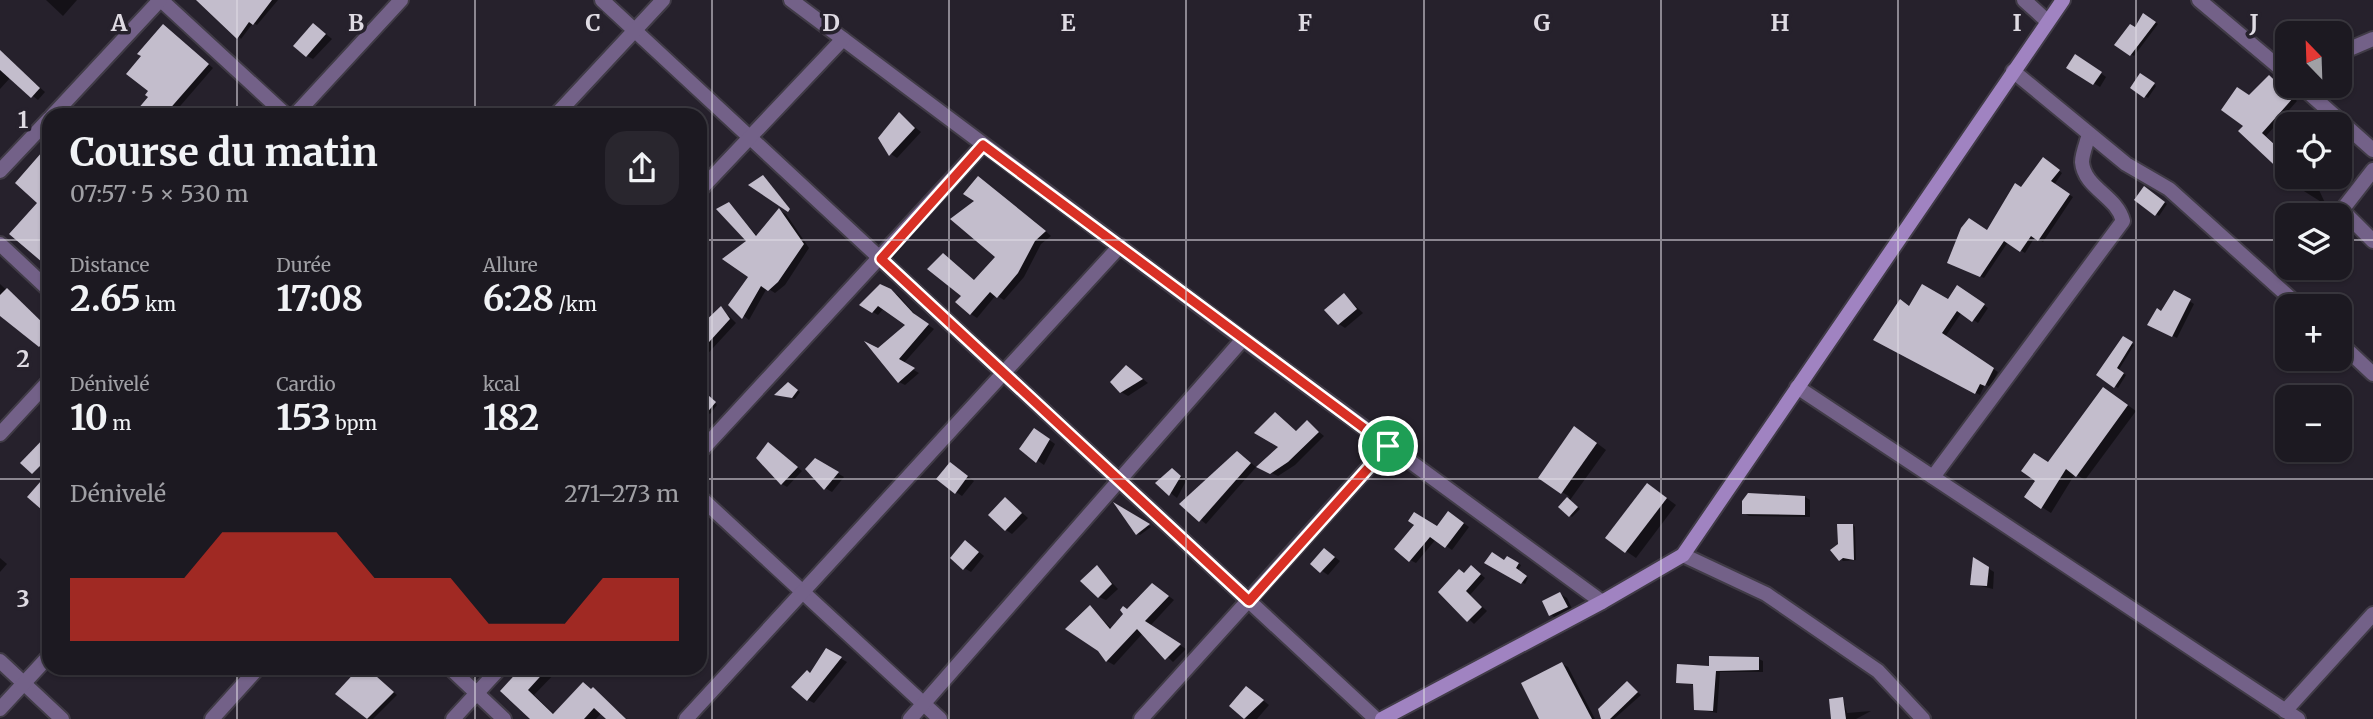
<!DOCTYPE html>
<html lang="fr">
<meta charset="utf-8">
<style>
body{margin:0;font-family:Merriweather,serif;background:#29262e;color:#f1f3f6;height:100vh;display:flex;flex-direction:column;font-size:26px;white-space:nowrap}
*{box-sizing:border-box;margin:0}
p{font-size:23px;color:#a0a0a5}
.icon{flex:none;width:38px;height:38px;fill:none;stroke:currentColor;stroke-width:2;stroke-linecap:round;stroke-linejoin:round}
.map{position:relative;flex:1;overflow:hidden}
.side{position:absolute;left:42px;top:108px;width:665px;height:567px;display:flex;flex-direction:column;background:#1c1921;border-radius:21px;box-shadow:0 2px 5px #0004,0 0 0 2px #3a383f}
.side>*{flex:none}
.needle{width:46px;rotate:337deg}
.buttons{position:absolute;left:2275px;top:21px;display:grid;gap:14px}
.buttons a{display:grid;place-items:center;width:77px;height:77px;border-radius:14px;background:#1c1921;box-shadow:0 2px 5px #0004,0 0 0 2px #3a383f;font-size:35px}
.pin{position:absolute;display:grid;place-items:center;width:60px;height:60px;color:#fff;margin:-30px;border:4px solid #fff;border-radius:50%;box-shadow:0 2px 7px #0007}
.round{display:grid;place-items:center;flex:none;width:74px;height:74px;border-radius:21px;background:#29262e}
.overview{display:flex;align-items:center;justify-content:space-between;height:119px;padding:0 28px}
h1{font-size:38px;font-weight:700;line-height:52px}
.figures{display:grid;grid-template-columns:repeat(3,1fr);gap:10px;height:119px;padding:7px 28px}
.figures div{display:grid;align-content:center}
.figures b{font-size:35px;font-weight:700}
.figures small{font-size:19px;font-weight:400}
.figures p{font-size:19px}
.chart{height:196px;padding:14px 28px}
.chart p{display:flex;justify-content:space-between}
.chart svg{width:100%;height:126px;margin-top:7px;fill:#d93025;opacity:.7}
.map>svg:first-child{display:block}
.shadow{fill:#0007}
.building{fill:#c3bdcc}
.lines{fill:none;stroke-linecap:round;stroke-linejoin:round}
.street-casing{stroke:#403b46;stroke-width:18}
.secondary-casing{stroke:#403b46;stroke-width:18}
.street{stroke:#736188;stroke-width:14}
.secondary{stroke:#a083c1;stroke-width:14}
.route-casing{stroke:#fff;stroke-width:14}
.route{stroke:#d93025;stroke-width:9}
.grid{fill:none;stroke:#dfdbe3;stroke-width:2;stroke-opacity:0.55}
.grid-label{font-size:23px;text-anchor:middle;font-weight:bold;fill:#dfdbe3;stroke:#26212c;stroke-width:7;stroke-linejoin:round;paint-order:stroke}
</style>
<div class="map">
<svg width="2373" height="719" viewBox="0 0 2373 719">
<rect width="100%" height="100%" fill="#26212c"/>
<g class="shadow">
<polygon points="46,0 77,0 63,16"/>
<polygon points="206,0 278,0 257,25 253,23 241,39"/>
<polygon points="2144,16 2158,24 2134,56 2117,45 2135,29"/>
<polygon points="320,29 332,39 313,59 307,56"/>
<polygon points="169,30 213,68 175,112 179,116 134,116 150,97"/>
<polygon points="0,52 45,92 38,100 10,78 0,89"/>
<polygon points="2081,59 2106,77 2100,87 2068,67"/>
<polygon points="2141,76 2156,86 2148,98 2132,88"/>
<polygon points="2274,80 2297,101 2266,136 2287,156 2287,177 2313,177 2326,205 2277,174 2282,169 2246,125 2250,97"/>
<polygon points="406,111 412,115 413,116 401,116"/>
<polygon points="899,114 921,132 897,158 891,154 880,138"/>
<polygon points="2047,161 2062,173 2054,185 2073,197 2043,242 2035,237 2025,253 2008,242 1984,278 1953,265 1988,232"/>
<polygon points="2145,188 2167,204 2159,216 2136,199"/>
<polygon points="977,201 1033,220 1051,236 1041,244 1024,277 1004,300 996,295 977,318 971,314 950,259 975,281 998,256"/>
<polygon points="729,204 758,237 780,211 786,214 809,248 785,285 775,293 767,288 749,320 730,305 750,277 748,241"/>
<polygon points="0,284 49,330 49,340 42,347 0,312"/>
<polygon points="880,286 898,295 919,319 934,329 903,364 919,373 905,385 899,382 878,350 908,325 884,308 878,315 873,312"/>
<polygon points="1962,290 1988,308 1978,323 1962,312 1945,337 1998,372 1990,387 1985,384 1980,395 1875,339 1910,308 1949,301"/>
<polygon points="2175,292 2194,304 2177,338 2149,324 2162,313"/>
<polygon points="1344,295 1363,313 1345,328 1339,324"/>
<polygon points="721,308 736,323 700,362 700,329"/>
<polygon points="2124,338 2134,345 2118,371 2126,375 2118,388 2099,375"/>
<polygon points="1133,371 1148,383 1128,396 1121,392"/>
<polygon points="788,384 800,392 795,399 779,395"/>
<polygon points="705,393 717,405 710,414 700,406 700,395"/>
<polygon points="2112,394 2136,411 2085,480 2075,474 2051,513 2026,497 2049,464"/>
<polygon points="1275,414 1297,432 1307,422 1324,436 1295,465 1278,476 1265,470 1281,447"/>
<polygon points="1041,434 1055,444 1044,465 1021,449"/>
<polygon points="1585,434 1606,450 1570,500 1580,509 1572,517 1560,507 1570,497 1562,492"/>
<polygon points="774,447 802,471 787,487 782,484"/>
<polygon points="1243,456 1256,467 1206,524 1181,504"/>
<polygon points="816,460 844,477 832,492 825,488"/>
<polygon points="957,468 974,481 962,496 956,492"/>
<polygon points="1179,474 1186,481 1177,498 1158,483"/>
<polygon points="1657,491 1676,505 1636,558 1607,538"/>
<polygon points="1805,497 1810,500 1810,517 1749,516 1744,513"/>
<polygon points="1006,499 1028,518 1012,534 1006,530"/>
<polygon points="1118,507 1151,527 1140,535 1138,534"/>
<polygon points="1454,516 1469,527 1452,550 1436,539 1416,563 1410,560 1437,528"/>
<polygon points="1853,525 1855,527 1856,560 1843,561 1833,550"/>
<polygon points="972,546 984,556 971,572 964,568"/>
<polygon points="1325,550 1340,561 1328,575 1312,564"/>
<polygon points="0,558 7,564 0,572"/>
<polygon points="1508,558 1521,565 1518,571 1528,578 1525,584 1486,563 1505,563"/>
<polygon points="1975,560 1994,572 1993,589 1972,584"/>
<polygon points="1097,567 1118,589 1106,600 1099,597"/>
<polygon points="1477,571 1485,578 1470,595 1487,611 1474,624 1440,592 1465,574"/>
<polygon points="1159,589 1174,600 1150,626 1186,649 1173,662 1143,633 1114,665 1107,661 1099,650 1090,607 1112,629 1127,611"/>
<polygon points="1560,594 1567,598 1573,611 1557,619 1551,615"/>
<polygon points="826,650 847,662 814,703 808,700 812,675"/>
<polygon points="1759,659 1763,661 1763,672 1720,672 1717,713 1696,709 1695,685 1678,682 1710,668"/>
<polygon points="1562,664 1568,667 1595,719 1541,719"/>
<polygon points="524,668 560,668 534,695 555,715 583,684 621,713 615,719 602,712 596,719 534,719 502,691"/>
<polygon points="370,671 397,695 373,719 367,719 337,694"/>
<polygon points="1627,683 1641,695 1614,719 1603,719"/>
<polygon points="1247,688 1269,705 1257,719 1247,719 1232,706"/>
<polygon points="1843,699 1847,713 1871,711 1856,719 1833,719"/>
</g>
<g class="building">
<polygon points="196,0 272,0 253,25 249,22 237,39"/>
<polygon points="2143,13 2156,22 2130,56 2114,45 2130,24 2135,27"/>
<polygon points="313,23 326,34 306,57 293,46"/>
<polygon points="163,24 209,64 167,112 161,108 154,116 132,116 148,97 145,95 148,91 126,74 141,56 137,54"/>
<polygon points="0,50 40,88 31,98 0,70"/>
<polygon points="2075,54 2102,72 2093,85 2066,68"/>
<polygon points="2140,73 2155,83 2144,98 2130,88"/>
<polygon points="2269,75 2293,98 2262,133 2287,156 2287,177 2238,131 2243,126 2221,110 2237,87 2249,95"/>
<polygon points="899,112 915,128 889,156 878,138"/>
<polygon points="49,144 49,268 9,234 37,203 15,183"/>
<polygon points="2043,157 2060,170 2051,181 2070,194 2038,241 2031,236 2020,252 2004,241 1980,277 1947,263 1961,228 1969,218 1987,230 2015,183 2021,187"/>
<polygon points="763,175 790,209 788,212 748,185"/>
<polygon points="978,176 1046,231 1035,241 1018,273 997,298 990,292 970,315 955,302 961,296 927,269 943,253 974,280 995,257 950,219 974,201 963,194"/>
<polygon points="2144,186 2165,202 2155,216 2134,200"/>
<polygon points="729,202 756,236 779,208 804,244 778,282 768,291 761,286 742,319 728,305 748,277 722,259 746,241 716,209"/>
<polygon points="880,284 891,289 913,313 929,324 899,359 915,368 898,383 864,341 878,348 905,325 878,306 872,313 859,305"/>
<polygon points="1922,284 1948,299 1957,285 1985,304 1972,322 1957,311 1942,333 1994,368 1985,386 1980,384 1975,394 1873,340 1900,299 1909,306"/>
<polygon points="7,288 49,329 49,336 39,347 0,316 0,295"/>
<polygon points="2174,290 2191,299 2172,337 2147,325 2157,308 2161,311"/>
<polygon points="1344,293 1357,309 1338,325 1324,310"/>
<polygon points="721,306 730,319 700,352 700,326"/>
<polygon points="2123,336 2133,342 2117,368 2124,373 2114,388 2096,375"/>
<polygon points="1126,365 1143,379 1120,393 1110,382"/>
<polygon points="788,382 798,390 792,398 774,395"/>
<polygon points="2103,387 2128,405 2076,477 2066,469 2041,509 2024,497 2035,481 2021,471 2034,453 2048,462"/>
<polygon points="700,388 716,402 700,421"/>
<polygon points="1275,412 1296,431 1307,420 1319,432 1288,462 1270,474 1256,467 1278,447 1254,433"/>
<polygon points="1574,426 1597,443 1561,494 1538,478"/>
<polygon points="1034,428 1050,439 1036,463 1019,449"/>
<polygon points="49,433 49,457 32,474 20,463"/>
<polygon points="768,442 798,467 781,485 756,458"/>
<polygon points="1237,451 1251,463 1199,522 1179,504"/>
<polygon points="815,458 839,472 824,490 805,469"/>
<polygon points="950,462 968,476 955,494 936,479"/>
<polygon points="1172,468 1181,476 1169,496 1155,483"/>
<polygon points="41,481 49,487 49,516 27,497"/>
<polygon points="1647,483 1667,498 1625,553 1605,538"/>
<polygon points="1748,493 1805,496 1805,515 1742,514 1742,501"/>
<polygon points="1005,497 1022,513 1005,531 988,515"/>
<polygon points="1567,497 1578,507 1569,517 1558,507"/>
<polygon points="1113,502 1150,524 1136,535"/>
<polygon points="1448,511 1464,523 1445,548 1430,537 1409,562 1394,549 1414,525 1408,521 1414,512 1437,526"/>
<polygon points="1837,524 1853,524 1854,560 1843,558 1839,561 1830,550 1838,544"/>
<polygon points="965,540 979,552 963,570 950,558"/>
<polygon points="1324,548 1335,557 1320,573 1310,564"/>
<polygon points="1492,552 1504,560 1507,556 1519,563 1516,568 1527,576 1521,584 1484,563"/>
<polygon points="1973,557 1989,567 1987,586 1970,585"/>
<polygon points="1097,565 1112,584 1098,598 1080,581"/>
<polygon points="1471,565 1481,574 1466,591 1482,607 1467,622 1438,592 1459,569 1464,573"/>
<polygon points="1152,583 1169,596 1145,621 1181,644 1165,660 1137,629 1106,662 1098,651 1065,629 1090,605 1110,629 1123,614 1120,610 1123,606 1127,609"/>
<polygon points="1560,592 1568,607 1549,616 1542,601"/>
<polygon points="826,648 842,657 807,701 791,687 807,670 810,673"/>
<polygon points="1709,656 1759,657 1759,670 1716,671 1713,711 1694,710 1693,684 1676,683 1677,664 1709,666"/>
<polygon points="1562,662 1592,719 1539,719 1521,683"/>
<polygon points="359,668 367,668 394,692 367,719 335,694"/>
<polygon points="521,668 548,668 528,690 553,714 583,682 591,689 593,687 626,719 606,719 594,708 584,719 530,719 500,691"/>
<polygon points="1627,681 1638,692 1610,719 1601,719 1598,709"/>
<polygon points="1246,686 1264,700 1244,719 1229,706"/>
<polygon points="1843,697 1846,719 1831,719 1829,699"/>
</g>
<g class="lines">
<g class="street-casing">
<g id="street">
<polyline points="161,0 287,116"/>
<polyline points="602,0 1376,719"/>
<polyline points="791,0 1243,339 1602,602"/>
<polyline points="2024,0 2047,21"/>
<polyline points="2199,0 2287,74"/>
<polyline points="2340,53 2373,39"/>
<polyline points="2013,71 2126,164 2169,189 2299,306"/>
<polyline points="2301,86 2373,150"/>
<polyline points="52,116 160,0"/>
<polyline points="294,116 401,0"/>
<polyline points="555,116 663,0"/>
<polyline points="2373,170 2342,210 2373,241"/>
<polyline points="0,171 49,119"/>
<polyline points="700,190 843,39"/>
<polyline points="0,244 49,290"/>
<polyline points="2340,343 2373,374"/>
<polyline points="1797,387 2298,719"/>
<polyline points="0,434 49,381"/>
<polyline points="700,452 983,145"/>
<path d="M 1933,477 L 2123,221 C 2117,196 2084,188 2082,162 C 2082,154 2087,142 2089,134"/>
<polyline points="700,497 940,719"/>
<polyline points="1683,555 1766,594 1878,671 1923,719"/>
<polyline points="0,661 62,719"/>
<polyline points="450,668 504,719"/>
<polyline points="0,709 49,656"/>
<polyline points="2285,711 2373,614"/>
<polyline points="212,719 258,668"/>
<polyline points="453,719 500,668"/>
<polyline points="686,719 1120,246"/>
<polyline points="910,719 1243,339"/>
<polyline points="1141,719 1388,446"/>
</g>
</g>
<g class="secondary-casing">
<polyline id="secondary" points="1382,719 1602,602 1683,555 2063,0"/>
</g>
<use href="#street" class="street"/>
<use href="#secondary" class="secondary"/>
</g>
<g class="lines">
<g class="route-casing">
<polygon id="route" points="983,145 1388,446 1249,601 881,259"/>
</g>
<use href="#route" class="route"/>
</g>
<path class="grid" d="M 237,0 L 237,116M 475,0 L 475,116M 712,0 L 712,719M 949,0 L 949,719M 1186,0 L 1186,719M 1424,0 L 1424,719M 1661,0 L 1661,719M 1898,0 L 1898,719M 2136,0 L 2136,719M 0,240 L 49,240M 700,240 L 2287,240M 2340,240 L 2373,240M 0,479 L 49,479M 700,479 L 2373,479M 237,668 L 237,719M 475,668 L 475,719"/>
<g class="grid-label">
<text x="119" y="31">A</text>
<text x="356" y="31">B</text>
<text x="593" y="31">C</text>
<text x="831" y="31">D</text>
<text x="1068" y="31">E</text>
<text x="1305" y="31">F</text>
<text x="1542" y="31">G</text>
<text x="1780" y="31">H</text>
<text x="2017" y="31">I</text>
<text x="2254" y="31">J</text>
<text x="23" y="128">1</text>
<text x="23" y="367">2</text>
<text x="23" y="607">3</text>
</g>
</svg>
<div class="buttons">
<a><svg class="needle" viewBox="-14 -14 28 28"><path d="M0-13l5 13h-10z" fill="#e53935"/><path d="M0 13l5-13h-10z" fill="#a0a0a5"/></svg></a>
<a><svg class="icon" aria-label="locate" viewBox="0 0 24 24"><circle cx="12" cy="12" r="6"/><path d="M12 2v4M12 18v4M2 12h4M18 12h4"/></svg></a>
<a><svg class="icon" aria-label="layers" viewBox="0 0 24 24"><path d="M12 4l9 5-9 5-9-5zM3 14l9 5 9-5"/></svg></a>
<a>+</a>
<a>−</a>
</div>
<div class="pin" style="left:1388px;top:446px;background:#1e9e55"><svg class="icon" aria-label="arrive" viewBox="0 0 24 24"><path d="M6 21V4h12l-3 4 3 4H6"/></svg></div>
<section class="side">
<div class="overview"><div><h1>Course du matin</h1><p>07:57 · 5 × 530 m</p></div><a class="round"><svg class="icon" aria-label="share" viewBox="0 0 24 24"><path d="M12 15V3M7 8l5-5 5 5M5 13v7h14v-7"/></svg></a></div>
<div class="figures">
<div><p>Distance</p><b>2.65<small> km</small></b></div>
<div><p>Durée</p><b>17:08</b></div>
<div><p>Allure</p><b>6:28<small> /km</small></b></div>
</div>
<div class="figures">
<div><p>Dénivelé</p><b>10<small> m</small></b></div>
<div><p>Cardio</p><b>153<small> bpm</small></b></div>
<div><p>kcal</p><b>182</b></div>
</div>
<div class="chart"><p><span>Dénivelé</span>271–273 m</p>
<svg viewBox="0 0 160 44" preserveAspectRatio="none"><path d="M0 44V22L10 22L20 22L30 22L40 6L50 6L60 6L70 6L80 22L90 22L100 22L110 38L120 38L130 38L140 22L150 22L160 22V44z"/></svg>
</div>
</section>
</div>
